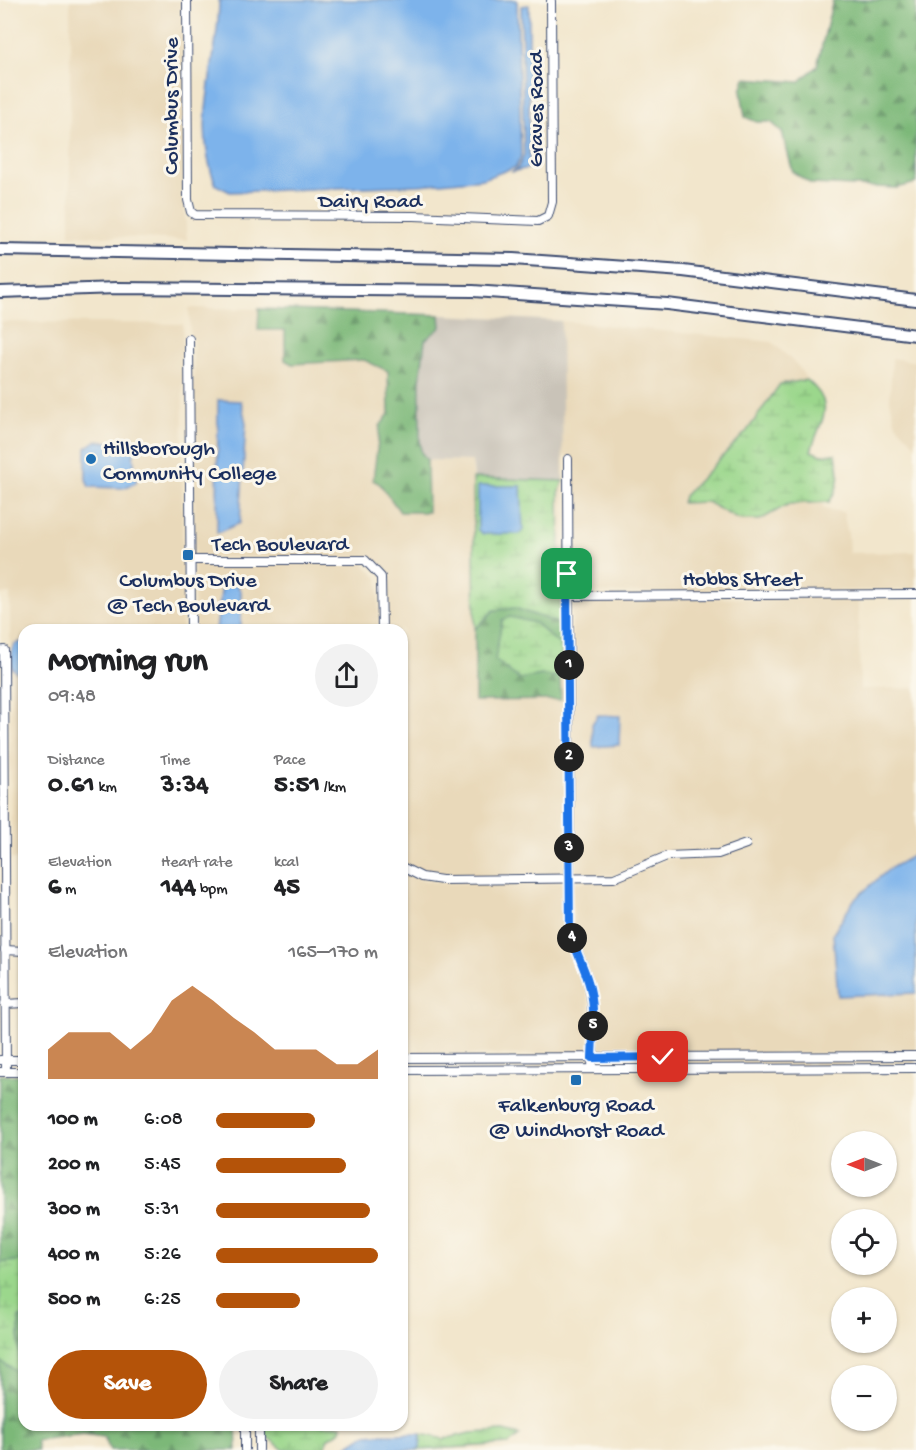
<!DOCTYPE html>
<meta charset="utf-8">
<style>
body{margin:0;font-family:"Gochi Hand",sans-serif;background:#f2f2f2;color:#202124;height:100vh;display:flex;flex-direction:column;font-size:22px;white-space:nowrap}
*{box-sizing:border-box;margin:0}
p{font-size:20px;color:#757577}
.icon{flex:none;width:33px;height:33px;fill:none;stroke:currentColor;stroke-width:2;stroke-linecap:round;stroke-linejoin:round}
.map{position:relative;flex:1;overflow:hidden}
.details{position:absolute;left:18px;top:624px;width:390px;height:807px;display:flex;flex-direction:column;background:#fff;border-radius:18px;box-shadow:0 2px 4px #0004}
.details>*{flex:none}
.needle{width:39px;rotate:270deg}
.tools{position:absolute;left:831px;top:1131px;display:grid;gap:12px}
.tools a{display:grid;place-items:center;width:66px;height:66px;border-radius:50%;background:#fff;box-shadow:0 2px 4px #0004;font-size:30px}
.pin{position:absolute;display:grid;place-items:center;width:51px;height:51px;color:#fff;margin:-26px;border-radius:12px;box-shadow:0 3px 9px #0006}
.km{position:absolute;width:30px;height:30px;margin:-15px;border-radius:50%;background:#222;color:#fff;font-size:16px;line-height:30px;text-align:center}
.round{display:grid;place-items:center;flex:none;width:63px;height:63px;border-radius:32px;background:#f2f2f2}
.summary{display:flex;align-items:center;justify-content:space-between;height:102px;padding:0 30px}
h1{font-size:33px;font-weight:800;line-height:45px}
.stats{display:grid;grid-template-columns:repeat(3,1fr);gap:9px;height:102px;padding:6px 30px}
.stats div{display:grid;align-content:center}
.stats b{font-size:26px;font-weight:800}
.stats small{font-size:16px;font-weight:400}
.stats p{font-size:16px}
.chart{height:168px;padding:12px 30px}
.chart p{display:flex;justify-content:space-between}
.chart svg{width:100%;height:108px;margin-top:6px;fill:#b45309;opacity:.7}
.primary-button{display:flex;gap:12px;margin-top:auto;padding:12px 30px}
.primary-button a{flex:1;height:69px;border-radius:36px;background:#b45309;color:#fff;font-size:24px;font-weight:800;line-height:69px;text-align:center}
.primary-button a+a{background:#f2f2f2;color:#202124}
ul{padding:0 30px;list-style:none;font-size:20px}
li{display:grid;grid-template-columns:96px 72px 1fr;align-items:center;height:45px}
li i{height:15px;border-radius:8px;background:#b45309}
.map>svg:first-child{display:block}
.built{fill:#e9d9ba;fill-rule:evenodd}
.industrial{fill:#c9c3b8}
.forest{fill:url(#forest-firs);stroke:#4c746b;stroke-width:1.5}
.wetland{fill:url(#wetland-marsh);stroke:#5b8375;stroke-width:1.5}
.water{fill:#7db3eb;stroke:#4c71a4;stroke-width:1.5}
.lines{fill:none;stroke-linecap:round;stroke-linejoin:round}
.minor-casing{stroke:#3b4a6e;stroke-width:10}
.highway-casing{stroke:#3b4a6e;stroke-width:14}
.minor{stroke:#fff;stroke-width:8}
.highway{stroke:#fff;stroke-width:10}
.route-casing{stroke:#fff;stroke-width:12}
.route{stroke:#1a73e8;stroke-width:8}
.poi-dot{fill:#1f6fb2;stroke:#fbf7ec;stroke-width:2}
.labels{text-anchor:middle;stroke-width:6;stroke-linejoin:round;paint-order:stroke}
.street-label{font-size:22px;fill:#1b2f5e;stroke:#fbf7ec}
.poi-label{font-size:22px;fill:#1b2f5e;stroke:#fbf7ec}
</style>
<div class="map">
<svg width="916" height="1450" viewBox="0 0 916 1450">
<defs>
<pattern id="forest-firs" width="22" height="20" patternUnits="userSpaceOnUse" patternTransform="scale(1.5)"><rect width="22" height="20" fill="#7cb878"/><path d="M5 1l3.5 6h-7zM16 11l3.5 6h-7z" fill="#659666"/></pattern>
<pattern id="wetland-marsh" width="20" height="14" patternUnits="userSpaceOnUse" patternTransform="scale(1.5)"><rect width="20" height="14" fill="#9bd78c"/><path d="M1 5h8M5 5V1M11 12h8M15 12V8" fill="none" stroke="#85b97b"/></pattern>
</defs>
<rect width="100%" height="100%" fill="#fbf7ec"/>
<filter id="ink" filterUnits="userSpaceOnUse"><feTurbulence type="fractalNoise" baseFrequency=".0167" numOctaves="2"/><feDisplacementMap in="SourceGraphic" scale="12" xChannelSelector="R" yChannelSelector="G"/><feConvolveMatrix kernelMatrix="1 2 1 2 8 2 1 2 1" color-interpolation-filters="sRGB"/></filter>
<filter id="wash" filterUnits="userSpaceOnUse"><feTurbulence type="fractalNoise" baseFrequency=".008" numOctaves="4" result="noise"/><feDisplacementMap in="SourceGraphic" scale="24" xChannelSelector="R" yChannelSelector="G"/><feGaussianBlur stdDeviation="1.35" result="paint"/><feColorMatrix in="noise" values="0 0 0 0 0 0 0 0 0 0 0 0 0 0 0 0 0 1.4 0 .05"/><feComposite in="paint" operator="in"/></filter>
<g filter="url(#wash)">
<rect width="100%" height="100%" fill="#f2e6cc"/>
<g class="built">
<polygon points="70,0 184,0 184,200 187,240 70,235"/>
<path d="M 189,308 L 259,309 L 259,330 L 286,330 L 285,360 L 292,364 L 364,360 L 388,371 L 389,414 L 380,426 L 374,480 L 428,512 L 427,460 L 472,461 L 476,701 L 561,699 L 561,321 L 772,342 L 798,366 L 807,380 L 779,384 L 747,431 L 710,469 L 707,502 L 737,519 L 779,512 L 789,504 L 821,502 L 825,509 L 843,512 L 848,534 L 849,553 L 916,552 L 916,590 L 572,593 L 571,457 L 564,456 L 565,876 L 442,877 L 423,874 L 402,862 L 402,630 L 386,630 L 384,575 L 367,558 L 195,557 L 193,337 L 190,336 ZM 218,400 L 241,401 L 217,533 L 217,434 Z"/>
<polygon points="0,322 183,324 182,630 24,630 24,859 11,859 10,594 0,594"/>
<polygon points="892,358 916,362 916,445 896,424 890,401"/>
<polygon points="194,563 363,563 378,578 379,630 241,630 241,591 222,585 216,630 195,630"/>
<path d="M 858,597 L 860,689 L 916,688 L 916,854 L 889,869 L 854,900 L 833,934 L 838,995 L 916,993 L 916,1053 L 596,1054 L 596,1006 L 592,981 L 580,954 L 574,932 L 572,882 L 615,881 L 668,859 L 718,857 L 750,845 L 747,840 L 717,851 L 667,853 L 613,875 L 572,876 L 572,600 ZM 621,722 L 619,745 L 593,747 L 592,744 Z"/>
<polygon points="402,871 421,880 441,883 565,882 567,933 573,956 585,982 589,1007 589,1054 402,1055"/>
<polygon points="916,1059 916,1064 813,1065 813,1060"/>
<polygon points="806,1060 806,1065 596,1066 596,1061"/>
<polygon points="402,1061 589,1061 589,1066 402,1067"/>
</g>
<polygon class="industrial" points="440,315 561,321 563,481 474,478 472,461 427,460 421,452 421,357 425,340 440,327"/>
<g class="forest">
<polygon points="833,0 916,0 916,183 897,188 811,184 793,172 782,132 771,122 757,122 745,117 741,91 745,78 799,82 817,66"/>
<polygon points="259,309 440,315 441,327 425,340 420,381 420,440 421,452 427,460 428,512 400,512 380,484 373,480 380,426 389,414 388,371 364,360 292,364 285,360 285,330 258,330"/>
<polygon points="515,608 561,624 562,647 535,623 502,620 499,641 519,679 541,675 560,677 561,700 475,701 475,629 494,610"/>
<polygon points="0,1075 24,1075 24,1260 0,1263"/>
<polygon points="19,1317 24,1317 24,1425 236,1425 237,1450 110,1450 104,1437 83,1434 36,1440 38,1450 0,1450 0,1361 19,1372"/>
</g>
<g class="wetland">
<path d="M 807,380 C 838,406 820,419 811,451 L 821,455 L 835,454 C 841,470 840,488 829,502 L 789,504 L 760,520 L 746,520 L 737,519 L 707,502 L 682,503 L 684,496 L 747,431 L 780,384 Z"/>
<polygon points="473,478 563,481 559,493 561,624 515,608 494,610 475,629"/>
<polygon points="510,617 535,623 562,647 560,677 541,675 519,679 495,660 502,620"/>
<polygon points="24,1260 24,1317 19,1317 19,1373 0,1361 0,1263"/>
<polygon points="265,1425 342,1425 341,1431 327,1439 326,1450 284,1450 266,1436"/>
<polygon points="504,1431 520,1435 509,1444 417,1450 420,1447 421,1434 444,1439 470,1433"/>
</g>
<g class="water">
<path d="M 219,0 L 517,0 L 521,156 L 516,167 L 483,179 L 419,185 L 230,192 L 216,185 C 190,123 219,63 219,0 Z"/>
<polygon points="529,5 529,168 511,172 518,168 524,155 521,6"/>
<polygon points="218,400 241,401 246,423 240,523 217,533"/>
<path d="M 96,441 L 136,444 C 129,462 139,472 136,483 L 123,488 L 89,487 L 86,479 L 86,448 Z"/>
<polygon points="478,486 521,486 523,530 519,534 483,534 478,530"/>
<polygon points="236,584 241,591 241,630 216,630 222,585"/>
<polygon points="24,641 24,674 16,672 12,668 12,650 15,644"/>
<polygon points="598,715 620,716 619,745 593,747 592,724"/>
<polygon points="916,854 916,993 838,996 833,934 854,900 889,869"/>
<polygon points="379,1434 421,1434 420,1448 417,1450 341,1450 364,1435"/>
</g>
</g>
<g filter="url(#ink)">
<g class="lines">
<g class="minor-casing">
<g id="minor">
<polyline points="187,0 188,200 191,212 195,215 414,216 538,221 548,216 552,202 551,1"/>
<polyline points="189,339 191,630"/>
<path d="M 568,459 L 570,932 C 575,950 585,967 589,985 C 595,1012 593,1041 592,1069"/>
<polyline points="191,560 365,560 381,577 382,630"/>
<polyline points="569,596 916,594"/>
<polyline points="4,650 6,1072"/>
<polyline points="402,867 422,877 442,880 614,878 667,856 718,854 746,844"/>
<polyline points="5,950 24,951"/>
<polyline points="5,1004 24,1003"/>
<polyline points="402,1058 916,1056"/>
<polyline points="0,1060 24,1060"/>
<polyline points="402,1070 916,1068"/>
<polyline points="0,1072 24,1072"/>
<polyline points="245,1425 245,1450"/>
<polyline points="259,1425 259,1450"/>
</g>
</g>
<g class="highway-casing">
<g id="highway">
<polyline points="0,250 513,259 683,271 916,300"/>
<polyline points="0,292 117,288 473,291 667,304 916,335"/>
</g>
</g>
<use href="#minor" class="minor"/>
<use href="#highway" class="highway"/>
</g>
</g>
<g class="lines" filter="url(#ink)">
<g class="route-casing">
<path id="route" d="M 567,574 L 570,932 C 575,950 583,964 588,981 C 596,1005 593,1033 592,1058 L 663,1057"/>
</g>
<use href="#route" class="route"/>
</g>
<g class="poi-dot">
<circle cx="91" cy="459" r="6"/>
<rect x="182" y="549" width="12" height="12" rx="3"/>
<rect x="570" y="1074" width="12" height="12" rx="3"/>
</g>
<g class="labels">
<g class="street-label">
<text transform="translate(169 106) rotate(-90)" y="8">Columbus Drive</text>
<text transform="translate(534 109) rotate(-90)" y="8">Graves Road</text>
<text x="370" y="207">Dairy Road</text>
<text x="280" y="550">Tech Boulevard</text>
<text x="742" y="585">Hobbs Street</text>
</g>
<g class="poi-label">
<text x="103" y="454" text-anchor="start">Hillsborough<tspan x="103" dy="25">Community College</tspan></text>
<text x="188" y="586">Columbus Drive<tspan x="188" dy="25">@ Tech Boulevard</tspan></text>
<text x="576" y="1111">Falkenburg Road<tspan x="576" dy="25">@ Windhorst Road</tspan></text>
</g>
</g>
</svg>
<div class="tools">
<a><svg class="needle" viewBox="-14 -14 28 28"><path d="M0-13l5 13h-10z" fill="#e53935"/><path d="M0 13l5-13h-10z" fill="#757577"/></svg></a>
<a><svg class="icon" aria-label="locate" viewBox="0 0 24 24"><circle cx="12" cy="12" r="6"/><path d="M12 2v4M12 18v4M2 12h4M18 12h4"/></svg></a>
<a>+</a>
<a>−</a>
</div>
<div class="pin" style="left:567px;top:574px;background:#1e9e55"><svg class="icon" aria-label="arrive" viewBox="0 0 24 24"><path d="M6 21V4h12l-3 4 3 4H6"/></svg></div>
<div class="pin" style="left:663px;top:1057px;background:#d93025"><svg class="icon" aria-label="check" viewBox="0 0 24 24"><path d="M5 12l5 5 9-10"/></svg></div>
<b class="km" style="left:569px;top:665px">1</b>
<b class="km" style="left:569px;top:757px">2</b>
<b class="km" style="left:569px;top:848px">3</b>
<b class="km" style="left:572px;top:938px">4</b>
<b class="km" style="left:593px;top:1026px">5</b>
<section class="details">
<div class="summary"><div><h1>Morning run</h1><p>09:48</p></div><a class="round"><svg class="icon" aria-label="share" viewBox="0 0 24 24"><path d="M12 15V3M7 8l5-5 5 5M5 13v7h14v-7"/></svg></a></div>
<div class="stats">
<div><p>Distance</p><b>0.61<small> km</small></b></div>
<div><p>Time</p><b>3:34</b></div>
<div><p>Pace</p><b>5:51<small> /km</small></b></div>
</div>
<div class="stats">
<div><p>Elevation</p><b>6<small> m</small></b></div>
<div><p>Heart rate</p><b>144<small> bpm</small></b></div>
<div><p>kcal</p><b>45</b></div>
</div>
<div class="chart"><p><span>Elevation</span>165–170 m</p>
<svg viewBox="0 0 160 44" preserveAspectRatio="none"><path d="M0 44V32L10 25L20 25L30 25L40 32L50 25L60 12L70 6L80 12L90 19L100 25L110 32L120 32L130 32L140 38L150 38L160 32V44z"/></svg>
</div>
<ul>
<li><b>100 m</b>6:08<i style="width:61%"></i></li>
<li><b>200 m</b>5:45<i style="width:80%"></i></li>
<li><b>300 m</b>5:31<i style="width:95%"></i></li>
<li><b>400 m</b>5:26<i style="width:100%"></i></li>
<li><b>500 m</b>6:25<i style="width:52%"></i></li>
</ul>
<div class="primary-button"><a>Save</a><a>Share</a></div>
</section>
</div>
